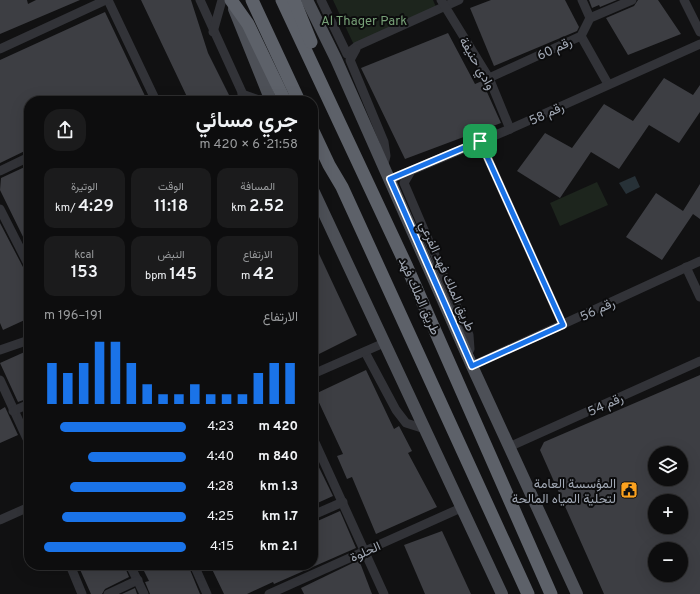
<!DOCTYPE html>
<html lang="ar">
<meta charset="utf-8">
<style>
body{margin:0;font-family:Overpass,Vazirmatn,sans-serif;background:#1b1b1c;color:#f1f3f6;direction:rtl;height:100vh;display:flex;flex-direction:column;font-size:15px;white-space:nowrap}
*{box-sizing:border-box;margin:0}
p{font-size:13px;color:#9a9c9e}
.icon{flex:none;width:22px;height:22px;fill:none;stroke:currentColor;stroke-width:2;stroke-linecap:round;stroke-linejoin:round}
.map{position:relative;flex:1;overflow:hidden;direction:ltr}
.details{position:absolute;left:24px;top:96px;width:294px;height:474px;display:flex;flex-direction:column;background:#0d0d0e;border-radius:16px;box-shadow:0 4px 16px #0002,0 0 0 1px #2d2d2e;direction:rtl}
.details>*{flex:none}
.tools{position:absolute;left:648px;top:446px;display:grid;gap:8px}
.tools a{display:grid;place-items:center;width:40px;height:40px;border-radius:50%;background:#0d0d0e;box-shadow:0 4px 16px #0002,0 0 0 1px #2d2d2e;font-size:20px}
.pin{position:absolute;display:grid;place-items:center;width:34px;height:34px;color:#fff;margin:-17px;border-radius:8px;box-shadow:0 2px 6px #0006}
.round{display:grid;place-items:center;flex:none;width:42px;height:42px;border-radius:16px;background:#1b1b1c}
.head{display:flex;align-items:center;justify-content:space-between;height:68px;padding:0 20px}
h1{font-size:22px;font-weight:600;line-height:30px}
.metrics{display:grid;grid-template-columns:repeat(3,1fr);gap:6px;height:68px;padding:4px 20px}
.metrics div{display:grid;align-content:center;border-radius:10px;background:#1b1b1c;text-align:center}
.metrics b{font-size:17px;font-weight:600}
.metrics small{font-size:11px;font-weight:400}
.metrics p{font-size:11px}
.chart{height:112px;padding:8px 20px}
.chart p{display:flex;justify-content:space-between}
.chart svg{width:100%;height:72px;margin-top:4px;stroke:#1a73e8;stroke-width:6}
ul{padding:0 20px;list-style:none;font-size:13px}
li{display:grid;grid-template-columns:64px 48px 1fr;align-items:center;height:30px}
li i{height:10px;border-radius:5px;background:#1a73e8}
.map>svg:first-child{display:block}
.green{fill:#1d251d}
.water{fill:#273137}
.building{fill:#3d3e43;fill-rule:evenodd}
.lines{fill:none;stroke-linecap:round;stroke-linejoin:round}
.minor{stroke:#323338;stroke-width:9}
.major{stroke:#4d5057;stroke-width:12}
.highway{stroke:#5d6169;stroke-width:13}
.route-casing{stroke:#fff;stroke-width:8}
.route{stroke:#1a73e8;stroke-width:5}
.labels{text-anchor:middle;stroke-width:4;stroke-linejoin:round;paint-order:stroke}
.park-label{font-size:13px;fill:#77a077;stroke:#0c0c0d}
.street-label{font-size:13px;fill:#a1a8b4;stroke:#0c0c0d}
.poi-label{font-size:13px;fill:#a1a8b4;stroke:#0c0c0d;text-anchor:end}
</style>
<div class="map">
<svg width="700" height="594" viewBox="0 0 700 594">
<rect width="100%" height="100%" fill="#111112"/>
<g class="green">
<polygon points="333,0 433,0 437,9 354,45"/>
<polygon points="597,182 608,205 560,226 550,203"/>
</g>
<polygon class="water" points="635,176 640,187 626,194 619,183"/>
<g class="building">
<polygon points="0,0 27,0 28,4 36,0 80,0 0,34"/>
<polygon points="141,0 191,0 208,53 232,101 189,101"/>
<polygon points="491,0 565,0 579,27 577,31 494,66 470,8"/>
<polygon points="589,0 617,0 600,7 599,5 592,8"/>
<polygon points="638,0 658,0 681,34 628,55 606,18 634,6"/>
<polygon points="105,12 145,96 135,101 29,101 29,149 0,163 0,60"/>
<polygon points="448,33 475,84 482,81 501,123 405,159 361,68"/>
<polygon points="664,78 693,95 700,85 700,112 679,143 649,125 619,169 591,152 560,198 517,171 545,133 572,148 604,104 633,121"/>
<polygon points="29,165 29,253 26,247 28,247 0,190 1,178"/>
<polygon points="700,184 700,219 693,214 662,260 626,237 656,193 683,211"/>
<polygon points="0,223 24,269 29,272 29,318 3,330 0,323"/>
<polygon points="313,241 357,335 313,357"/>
<polygon points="29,350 29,398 18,402 0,363"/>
<polygon points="366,370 394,429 399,426 412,451 408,453 437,507 376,534 352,477 347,479 337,456 343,454 315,394"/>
<path d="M 700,375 L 700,594 L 604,594 L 540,450 L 544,442 ZM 655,453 L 681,453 L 681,479 L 655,479 ZM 655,501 L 681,501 L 681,527 L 655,527 ZM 655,549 L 681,549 L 681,575 L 655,575 Z"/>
<polygon points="5,407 18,435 0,443 0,410"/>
<polygon points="313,455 333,496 313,505"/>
<polygon points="340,511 356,548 274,584 273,582 247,594 224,594 210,565 313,565 313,523"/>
<polygon points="442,531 471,594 425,594 404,545"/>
<polygon points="359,560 372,594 304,594 301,588"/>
<polygon points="78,565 124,565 129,577 105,589 102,594 91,594"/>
<polygon points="141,565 188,565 200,594 150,594 145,582 149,581"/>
<polygon points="135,588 137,594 122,594"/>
</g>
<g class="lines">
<g class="minor">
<polyline points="108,0 156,101"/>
<polyline points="200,0 246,101"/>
<polyline points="321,0 347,54 357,46 459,0"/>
<polyline points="441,0 489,78 510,129"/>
<polyline points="582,0 590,18"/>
<polyline points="684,0 700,32"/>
<polyline points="213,32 222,0"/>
<polyline points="581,36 608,84"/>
<polyline points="0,49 106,0"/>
<polyline points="356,49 350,60 384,142 386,156 384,164"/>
<polyline points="489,78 581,36 590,18 632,0"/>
<polyline points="242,94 262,101"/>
<polyline points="480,141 563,325"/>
<polyline points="0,171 29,157"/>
<polyline points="411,171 404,183 469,335 470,349 467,355"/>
<polyline points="391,179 510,129 700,44"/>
<polyline points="0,209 29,266"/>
<polyline points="686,267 700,297"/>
<polyline points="0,350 29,340"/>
<polyline points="365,352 396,410 406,423 425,429"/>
<polyline points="472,366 700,261"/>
<polyline points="313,374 384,343"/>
<polyline points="0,380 29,443"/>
<polyline points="13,411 29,404"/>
<polyline points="313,438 384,594"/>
<polyline points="509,447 700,361"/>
<polyline points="313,515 343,502"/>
<polyline points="0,520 29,507"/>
<polyline points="70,565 82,594"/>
<polyline points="130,565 144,594"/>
<polyline points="194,565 207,594"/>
<polyline points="108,594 138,580"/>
<polyline points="269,594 461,508"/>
</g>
<g class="major">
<polyline points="307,0 336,59 472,366 577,594"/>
<polyline points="234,9 271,101"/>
<polyline points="313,190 502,594"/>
</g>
<g class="highway">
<polyline points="231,0 248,24 285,101"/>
<polyline points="252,0 299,101"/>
<polyline points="282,0 407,267 551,594"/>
<polyline points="294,0 311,42"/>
<polyline points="313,131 329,165 342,187 528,594"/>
</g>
</g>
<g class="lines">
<g class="route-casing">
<polygon id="route" points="480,141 563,325 472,366 390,179"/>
</g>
<use href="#route" class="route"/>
</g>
<defs>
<g id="civic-square" transform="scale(0.9)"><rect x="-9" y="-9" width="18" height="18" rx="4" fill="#fca21f" stroke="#0c0c0d"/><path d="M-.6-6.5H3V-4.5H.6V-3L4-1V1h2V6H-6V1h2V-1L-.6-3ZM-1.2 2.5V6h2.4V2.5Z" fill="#111"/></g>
</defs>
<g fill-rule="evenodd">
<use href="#civic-square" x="629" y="490"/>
</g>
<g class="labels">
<g class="park-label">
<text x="364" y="25">Al Thager Park</text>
</g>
<g class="street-label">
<text transform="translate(554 48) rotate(-25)" y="5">رقم 60</text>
<text transform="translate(478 63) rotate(60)" y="5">وادي حنيفة</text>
<text transform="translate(546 113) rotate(-25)" y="5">رقم 58</text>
<text transform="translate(448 276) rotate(66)" y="5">طريق الملك فهد الفرعي</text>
<text transform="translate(420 296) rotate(66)" y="5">طريق الملك فهد</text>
<text transform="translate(597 309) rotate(-25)" y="5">رقم 56</text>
<text transform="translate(605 404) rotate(-24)" y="5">رقم 54</text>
<text transform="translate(365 551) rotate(-24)" y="5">الحلوة</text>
</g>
<g class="poi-label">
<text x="616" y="488">المؤسسة العامة<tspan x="616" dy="15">لتحلية المياه المالحة</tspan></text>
</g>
</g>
</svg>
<div class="tools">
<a><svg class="icon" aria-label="layers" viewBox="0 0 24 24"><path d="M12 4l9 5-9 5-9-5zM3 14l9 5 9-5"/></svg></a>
<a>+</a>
<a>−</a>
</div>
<div class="pin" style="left:480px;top:141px;background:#1e9e55"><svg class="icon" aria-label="arrive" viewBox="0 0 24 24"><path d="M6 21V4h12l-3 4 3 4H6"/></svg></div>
<section class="details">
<div class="head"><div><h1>جري مسائي</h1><p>21:58 · 6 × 420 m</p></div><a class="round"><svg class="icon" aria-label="share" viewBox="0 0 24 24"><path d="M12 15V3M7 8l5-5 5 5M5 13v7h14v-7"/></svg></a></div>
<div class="metrics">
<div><p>المسافة</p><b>2.52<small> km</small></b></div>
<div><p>الوقت</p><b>11:18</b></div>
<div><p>الوتيرة</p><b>4:29<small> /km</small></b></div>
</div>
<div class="metrics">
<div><p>الارتفاع</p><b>42<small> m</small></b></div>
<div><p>النبض</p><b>145<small> bpm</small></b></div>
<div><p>kcal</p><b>153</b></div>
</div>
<div class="chart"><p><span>الارتفاع</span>191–196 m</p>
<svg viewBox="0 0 160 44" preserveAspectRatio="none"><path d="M5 44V19M15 44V25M25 44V19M35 44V6M45 44V6M55 44V19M65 44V32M75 44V38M85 44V38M95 44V32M105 44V38M115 44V38M125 44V38M135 44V25M145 44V19M155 44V19"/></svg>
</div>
<ul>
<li><b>420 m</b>4:23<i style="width:89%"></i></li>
<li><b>840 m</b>4:40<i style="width:69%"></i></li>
<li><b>1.3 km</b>4:28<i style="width:82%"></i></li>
<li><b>1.7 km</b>4:25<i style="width:87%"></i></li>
<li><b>2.1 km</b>4:15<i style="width:100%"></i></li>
</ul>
</section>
</div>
